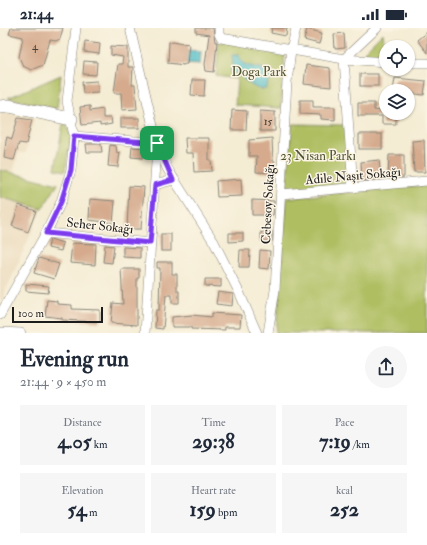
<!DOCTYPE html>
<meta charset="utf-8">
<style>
body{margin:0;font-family:"IM FELL Double Pica",serif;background:#f6f6f7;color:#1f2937;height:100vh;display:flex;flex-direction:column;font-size:15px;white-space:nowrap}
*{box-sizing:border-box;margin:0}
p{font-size:13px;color:#747a83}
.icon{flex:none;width:22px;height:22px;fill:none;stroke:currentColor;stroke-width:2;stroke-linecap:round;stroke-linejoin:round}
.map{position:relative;height:305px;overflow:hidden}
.details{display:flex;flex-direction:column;background:#fff;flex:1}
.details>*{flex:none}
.buttons{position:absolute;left:379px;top:12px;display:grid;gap:8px}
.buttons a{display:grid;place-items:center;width:36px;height:36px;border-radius:50%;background:#fff;box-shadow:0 1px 3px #0004;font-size:20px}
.scale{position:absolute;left:12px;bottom:10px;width:91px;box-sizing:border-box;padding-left:4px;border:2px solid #1c1c1c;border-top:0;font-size:11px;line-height:14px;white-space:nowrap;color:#1c1c1c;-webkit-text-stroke:3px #fcf5e5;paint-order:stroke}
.pin{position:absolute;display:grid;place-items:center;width:34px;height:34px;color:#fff;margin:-17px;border-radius:8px;box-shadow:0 2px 6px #0006}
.round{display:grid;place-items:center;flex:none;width:42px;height:42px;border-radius:21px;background:#f6f6f7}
.head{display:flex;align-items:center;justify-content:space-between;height:68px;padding:0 20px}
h1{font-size:22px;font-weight:800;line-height:30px}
.figures{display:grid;grid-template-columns:repeat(3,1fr);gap:6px;height:68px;padding:4px 20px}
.figures div{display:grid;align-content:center;border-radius:0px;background:#f6f6f7;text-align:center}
.figures b{font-size:20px;font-weight:800}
.figures small{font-size:11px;font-weight:400}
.figures p{font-size:11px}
.status{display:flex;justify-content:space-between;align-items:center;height:28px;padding:0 20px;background:#fff;direction:ltr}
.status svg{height:11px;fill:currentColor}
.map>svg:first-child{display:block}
.built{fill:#ead9ba}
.green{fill:#aebe61;stroke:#656d3e}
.water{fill:#4ebcc6;stroke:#356c71}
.building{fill:#d5aa8d}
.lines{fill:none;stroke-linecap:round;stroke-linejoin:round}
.minor-casing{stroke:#888478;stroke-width:10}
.highway-casing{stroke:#888478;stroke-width:14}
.minor{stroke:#fff;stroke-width:9}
.highway{stroke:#fff;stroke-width:13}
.route-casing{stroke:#fff;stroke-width:8}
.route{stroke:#7c3aed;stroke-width:5}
.labels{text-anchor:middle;stroke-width:3;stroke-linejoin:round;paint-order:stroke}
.number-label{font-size:11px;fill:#4a4038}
.park-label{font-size:13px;fill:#4f5534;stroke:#fcf5e5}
.street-label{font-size:13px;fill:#1c1c1c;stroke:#fcf5e5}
</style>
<div class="status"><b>21:44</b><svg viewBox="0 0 49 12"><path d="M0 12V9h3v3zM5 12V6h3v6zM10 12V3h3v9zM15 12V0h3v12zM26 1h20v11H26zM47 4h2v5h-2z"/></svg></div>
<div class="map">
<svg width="427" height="305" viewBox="0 0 427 305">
<rect width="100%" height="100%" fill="#fcf5e5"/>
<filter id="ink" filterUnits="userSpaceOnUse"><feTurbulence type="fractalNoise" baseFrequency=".025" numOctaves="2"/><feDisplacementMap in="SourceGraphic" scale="8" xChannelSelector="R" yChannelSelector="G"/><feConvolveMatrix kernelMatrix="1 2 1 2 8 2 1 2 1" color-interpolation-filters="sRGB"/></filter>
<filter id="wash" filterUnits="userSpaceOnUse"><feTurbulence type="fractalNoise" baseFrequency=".012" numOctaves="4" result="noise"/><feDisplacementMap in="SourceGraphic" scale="16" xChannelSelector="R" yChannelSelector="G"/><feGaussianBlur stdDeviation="0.9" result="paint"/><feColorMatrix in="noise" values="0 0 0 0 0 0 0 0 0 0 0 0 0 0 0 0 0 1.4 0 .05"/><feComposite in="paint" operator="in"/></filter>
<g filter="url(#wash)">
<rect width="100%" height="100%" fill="#f4ecd3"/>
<g class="built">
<polygon points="4,84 34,89 26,125 19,125 13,144 0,142 0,86"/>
<polygon points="0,169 42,181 0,275"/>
</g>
<g class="green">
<polygon points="383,5 386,31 366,29 364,24"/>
<polygon points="219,11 285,25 281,80 235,77 237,51 216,48"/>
<polygon points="61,47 57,81 8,70"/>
<polygon points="63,96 67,97 71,109 65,143 55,141"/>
<polygon points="292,96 345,97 350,158 286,162"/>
<polygon points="0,142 58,156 42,181 0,169"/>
<polygon points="427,157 427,305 276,305 287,170"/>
</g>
<g class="water">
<polygon points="185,22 201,23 200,36 184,35"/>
<path d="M 232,27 L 238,27 C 240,29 240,31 242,33 C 247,40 261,38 269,43 L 271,50 L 266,61 C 252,64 243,46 230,43 L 233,36 Z"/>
</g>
<g id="blocks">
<g class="building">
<polygon points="11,0 63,0 60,11 56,13 50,12 43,37 31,42 23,38 19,29 23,9 9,6"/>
<polygon points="196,0 213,0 215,14 217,14 214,44 206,43 205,36 209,7 196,5"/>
<polygon points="272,0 287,0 286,8 271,5"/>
<polygon points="307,1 322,5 319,16 304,12"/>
<polygon points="427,4 427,25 417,12"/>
<polygon points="344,5 345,20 335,21 334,6"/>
<polygon points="85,13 100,15 99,26 84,24"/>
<polygon points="173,13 189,16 187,36 184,36 184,37 168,35 169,14"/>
<polygon points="111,18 128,19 128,39 133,39 132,57 135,57 137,81 122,82 121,65 114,65 118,36 122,36 123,29 111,27"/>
<polygon points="84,33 97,34 96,47 83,46"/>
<polygon points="306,37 330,40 331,59 304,56"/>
<rect x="360" y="46" width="18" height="12"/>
<polygon points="395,50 426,53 424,67 408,65 408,63 393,63"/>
<polygon points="192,52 205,52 204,68 191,67"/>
<polygon points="97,53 98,64 83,65 82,54"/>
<polygon points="300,72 313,72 313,79 335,79 335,92 321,91 321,87 300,86"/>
<polygon points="358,75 374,75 374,82 396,85 396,96 382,96 382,88 358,88"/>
<polygon points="90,78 90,83 103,81 103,90 111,90 112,96 100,98 100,95 82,97 80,79"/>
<polygon points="232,82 247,83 246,102 231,102"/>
<polygon points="260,83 275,84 275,103 260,103"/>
<polygon points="18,90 32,92 26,116 19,115 14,132 4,130 6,113 7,109 12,111"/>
<rect x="121" y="90" width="18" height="10"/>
<rect x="359" y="106" width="23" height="15"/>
<polygon points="185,110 209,110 209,132 211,132 212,143 194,144 193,125 186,125"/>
<polygon points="272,110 273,133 275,133 275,145 256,144 257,128 249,128 249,112"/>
<polygon points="424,112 425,144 414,144 412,113"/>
<polygon points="86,116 101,116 102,124 87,124"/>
<polygon points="110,117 116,118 117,125 120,124 118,139 108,138"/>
<polygon points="132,119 144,120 143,130 131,129"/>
<polygon points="389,127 404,127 404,149 388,150"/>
<polygon points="379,132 381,151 362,153 361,134"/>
<polygon points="241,151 242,168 217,169 216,153"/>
<polygon points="129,158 144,159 141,201 127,201"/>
<polygon points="90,171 115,173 113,195 89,192"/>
<polygon points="252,172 274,173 273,187 252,187"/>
<polygon points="19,177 36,183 28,204 12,198"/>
<rect x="261" y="204" width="11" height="9"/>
<polygon points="229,205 243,205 243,213 229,214"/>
<rect x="161" y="206" width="10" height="17"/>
<polygon points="50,211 63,215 61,223 48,220"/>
<polygon points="72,215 96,216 95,237 70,235"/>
<polygon points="105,217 114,218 112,235 103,234"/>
<polygon points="123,219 140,220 140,230 123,229"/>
<polygon points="240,222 250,222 249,239 239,239"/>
<polygon points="260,222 270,223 269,241 259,240"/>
<polygon points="39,230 59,236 54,251 34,245"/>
<polygon points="157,234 172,234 172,246 177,246 177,263 179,263 179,275 172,275 172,267 166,267 163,301 155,300 156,282 159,282 160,240 157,240"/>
<polygon points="121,241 139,241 139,250 137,250 137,297 111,295 113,275 123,276"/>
<polygon points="205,251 221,251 221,259 205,258"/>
<polygon points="26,256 49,258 48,265 26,263"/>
<polygon points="218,264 233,266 232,278 216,276"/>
<polygon points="47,272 57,273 57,276 72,277 72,281 100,282 100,294 62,292 62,290 45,288"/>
<polygon points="212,285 241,287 240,299 225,299 225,302 191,301 191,299 172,299 172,289 192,287 212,289"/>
</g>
</g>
</g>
<g filter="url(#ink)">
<use href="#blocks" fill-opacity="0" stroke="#888478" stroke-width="1"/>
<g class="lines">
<g class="minor-casing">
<g id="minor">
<polyline points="130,0 157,115 167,140 214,214 240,266 257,305"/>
<polyline points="219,0 219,6 221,10 344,31 386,34"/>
<polyline points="344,31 353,160"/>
<polyline points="344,31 377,0"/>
<polyline points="408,35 427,35"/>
<polyline points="74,108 157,115"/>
<polyline points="155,157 173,152"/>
<polyline points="281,166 427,153"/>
<polyline points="46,205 150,215"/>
<polyline points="0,287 46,205 61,174 71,142 74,108 67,73 76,0"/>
<polyline points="0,304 21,305"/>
<polyline points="145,305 157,119"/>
<polyline points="268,305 275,262 287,54 291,23 296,0"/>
</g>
</g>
<g class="highway-casing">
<polyline id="highway" points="0,79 9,78 71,91"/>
</g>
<use href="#minor" class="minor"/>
<use href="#highway" class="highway"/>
</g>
</g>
<g class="lines" filter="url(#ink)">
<g class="route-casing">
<polygon id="route" points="74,108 157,115 173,152 155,157 150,215 46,205 61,174 71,142"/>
</g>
<use href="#route" class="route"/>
</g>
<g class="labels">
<g class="number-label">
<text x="35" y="22">4</text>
<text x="268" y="97">15</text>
</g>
<g class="park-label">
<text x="259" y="48">Doga Park</text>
<text x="318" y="132">23 Nisan Parkı</text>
</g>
<g class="street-label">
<text transform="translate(353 147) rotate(-5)" y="5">Adile Naşit Sokağı</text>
<text transform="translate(267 176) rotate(-87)" y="5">Cebesoy Sokağı</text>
<text transform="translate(100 197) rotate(6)" y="5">Seher Sokağı</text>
</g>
</g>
</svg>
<div class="buttons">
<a><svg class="icon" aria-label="locate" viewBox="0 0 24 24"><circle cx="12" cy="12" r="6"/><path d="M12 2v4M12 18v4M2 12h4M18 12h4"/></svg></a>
<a><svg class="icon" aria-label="layers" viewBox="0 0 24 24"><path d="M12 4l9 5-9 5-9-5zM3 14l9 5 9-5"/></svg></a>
</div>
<div class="scale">100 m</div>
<div class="pin" style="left:157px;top:115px;background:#1e9e55"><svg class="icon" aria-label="arrive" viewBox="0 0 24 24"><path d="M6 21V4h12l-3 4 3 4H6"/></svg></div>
</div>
<section class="details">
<div class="head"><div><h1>Evening run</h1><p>21:44 · 9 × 450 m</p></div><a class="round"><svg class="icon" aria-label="share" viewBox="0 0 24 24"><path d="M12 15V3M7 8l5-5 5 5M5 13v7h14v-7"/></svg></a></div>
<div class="figures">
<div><p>Distance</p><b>4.05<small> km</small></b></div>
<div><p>Time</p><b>29:38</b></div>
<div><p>Pace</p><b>7:19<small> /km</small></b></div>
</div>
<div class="figures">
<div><p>Elevation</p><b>54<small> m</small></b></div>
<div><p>Heart rate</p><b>159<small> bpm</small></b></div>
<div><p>kcal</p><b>252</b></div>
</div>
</section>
